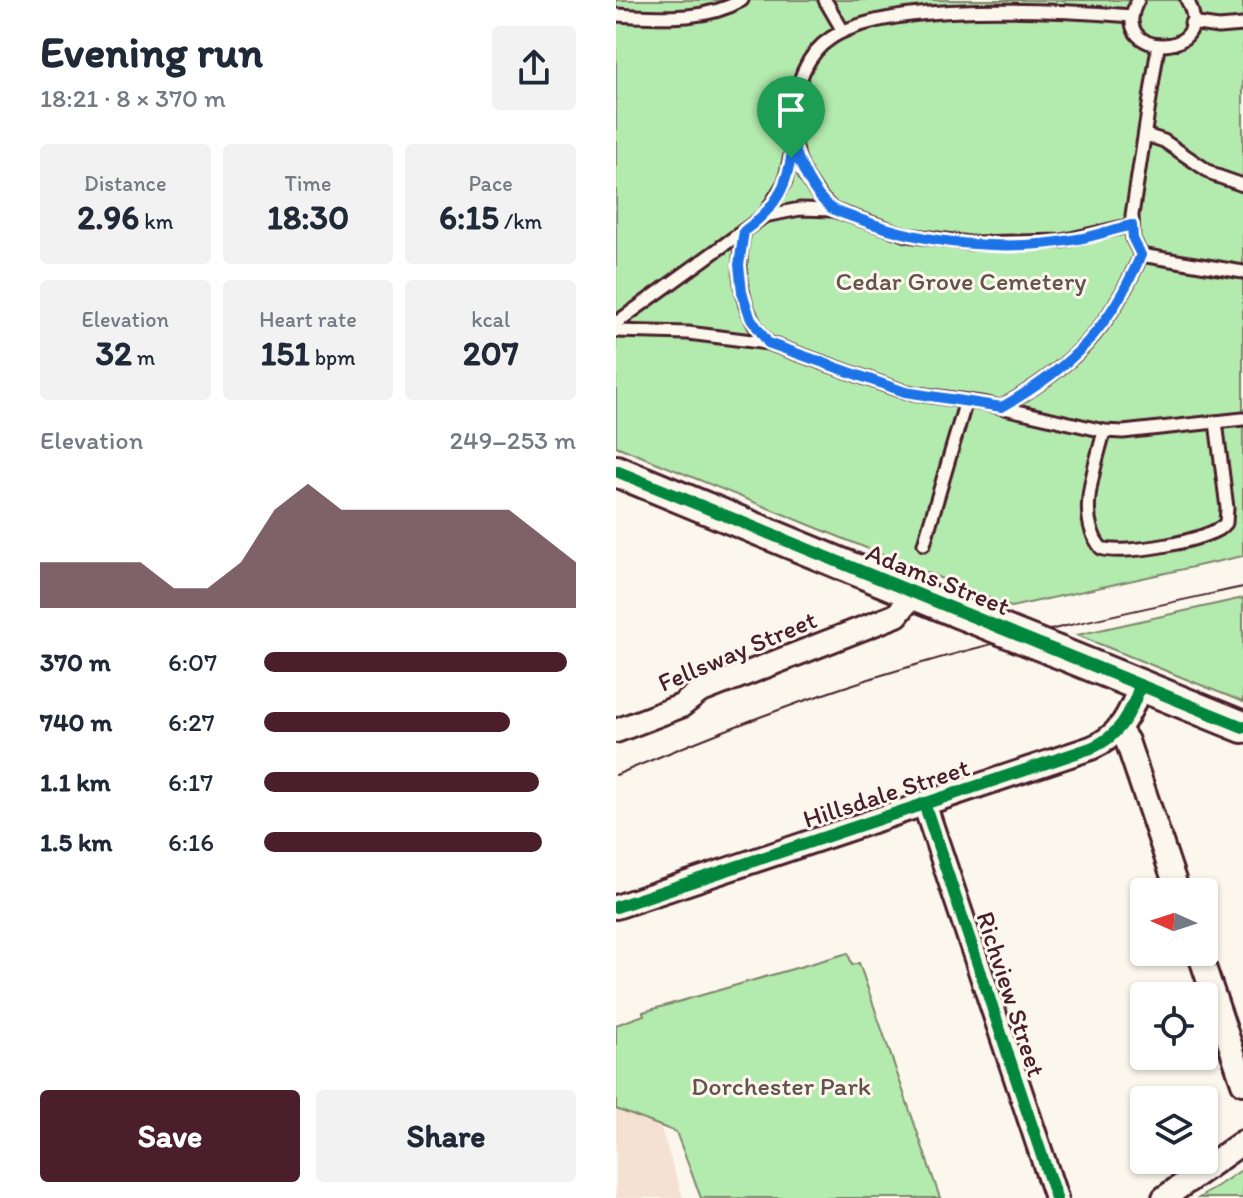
<!DOCTYPE html>
<meta charset="utf-8">
<style>
body{margin:0;font-family:Itim,sans-serif;background:#f2f2f3;color:#1f2937;height:100vh;display:flex;flex-direction:column;font-size:30px;white-space:nowrap}
*{box-sizing:border-box;margin:0}
p{font-size:26px;color:#747a83}
.icon{flex:none;width:44px;height:44px;fill:none;stroke:currentColor;stroke-width:2;stroke-linecap:round;stroke-linejoin:round}
.map{position:relative;flex:1;overflow:hidden}
.side{display:flex;flex-direction:column;background:#fff;width:616px}
.side>*{flex:none}
.needle{width:52px;rotate:273deg}
.fabs{position:absolute;left:514px;top:878px;display:grid;gap:16px}
.fabs a{display:grid;place-items:center;width:88px;height:88px;border-radius:8px;background:#fff;box-shadow:0 2px 6px #0004;font-size:40px}
.pin{position:absolute;display:grid;place-items:center;width:68px;height:68px;color:#fff;margin:-82px -34px;border-radius:50% 50% 50% 0;rotate:-45deg;box-shadow:0 0 8px #0007}
.pin .icon{rotate:45deg}
.round{display:grid;place-items:center;flex:none;width:84px;height:84px;border-radius:8px;background:#f2f2f3}
.head{display:flex;align-items:center;justify-content:space-between;height:136px;padding:0 40px}
h1{font-size:44px;font-weight:700;line-height:60px}
.figures{display:grid;grid-template-columns:repeat(3,1fr);gap:12px;height:136px;padding:8px 40px}
.figures div{display:grid;align-content:center;border-radius:8px;background:#f2f2f3;text-align:center}
.figures b{font-size:34px;font-weight:700}
.figures small{font-size:22px;font-weight:400}
.figures p{font-size:22px}
.chart{height:224px;padding:16px 40px}
.chart p{display:flex;justify-content:space-between}
.chart svg{width:100%;height:144px;margin-top:8px;fill:#4a1f2b;opacity:.7}
.primary-button{display:flex;gap:16px;margin-top:auto;padding:16px 40px}
.primary-button a{flex:1;height:92px;border-radius:8px;background:#4a1f2b;color:#fff;font-size:32px;font-weight:700;line-height:92px;text-align:center}
.primary-button a+a{background:#f2f2f3;color:#1f2937}
ul{padding:0 40px;list-style:none;font-size:26px}
li{display:grid;grid-template-columns:128px 96px 1fr;align-items:center;height:60px}
li i{height:20px;border-radius:10px;background:#4a1f2b}
main{display:flex;flex:1;min-height:0}
.map>svg:first-child{display:block}
.built{fill:#f4e1d2}
.green{fill:#b3eaad;stroke:#7e846c;stroke-width:2}
.lines{fill:none;stroke-linecap:round;stroke-linejoin:round}
.lane-casing{stroke:#4a1f2b;stroke-width:17}
.street-casing{stroke:#4a1f2b;stroke-width:28}
.secondary-casing{stroke:#4a1f2b;stroke-width:36}
.lane{stroke:#fbf7ec;stroke-width:11}
.street{stroke:#fbf7ec;stroke-width:22}
.secondary{stroke:#fbf7ec;stroke-width:30}
.tram{stroke:#4a1f2b;stroke-width:2}
.secondary-bridge-casing{stroke:#4a1f2b;stroke-width:36;stroke-linecap:butt}
.secondary-bridge{stroke:#fbf7ec;stroke-width:30}
.cycleway-casing{stroke:#fbf7ec;stroke-width:17}
.cycleway{stroke:#00873e;stroke-width:12}
.route-casing{stroke:#fff;stroke-width:16}
.route{stroke:#1a73e8;stroke-width:10}
.labels{text-anchor:middle;stroke-width:6;stroke-linejoin:round;paint-order:stroke}
.park-label{font-size:26px;fill:#64524c;stroke:#fbf7ec}
.street-label{font-size:26px;fill:#4a1f2b;stroke:#fbf7ec}
</style>
<main>
<section class="side">
<div class="head"><div><h1>Evening run</h1><p>18:21 · 8 × 370 m</p></div><a class="round"><svg class="icon" aria-label="share" viewBox="0 0 24 24"><path d="M12 15V3M7 8l5-5 5 5M5 13v7h14v-7"/></svg></a></div>
<div class="figures">
<div><p>Distance</p><b>2.96<small> km</small></b></div>
<div><p>Time</p><b>18:30</b></div>
<div><p>Pace</p><b>6:15<small> /km</small></b></div>
</div>
<div class="figures">
<div><p>Elevation</p><b>32<small> m</small></b></div>
<div><p>Heart rate</p><b>151<small> bpm</small></b></div>
<div><p>kcal</p><b>207</b></div>
</div>
<div class="chart"><p><span>Elevation</span>249–253 m</p>
<svg viewBox="0 0 160 44" preserveAspectRatio="none"><path d="M0 44V30L10 30L20 30L30 30L40 38L50 38L60 30L70 14L80 6L90 14L100 14L110 14L120 14L130 14L140 14L150 22L160 30V44z"/></svg>
</div>
<ul>
<li><b>370 m</b>6:07<i style="width:97%"></i></li>
<li><b>740 m</b>6:27<i style="width:79%"></i></li>
<li><b>1.1 km</b>6:17<i style="width:88%"></i></li>
<li><b>1.5 km</b>6:16<i style="width:89%"></i></li>
</ul>
<div class="primary-button"><a>Save</a><a>Share</a></div>
</section>
<div class="map">
<svg width="627" height="1198" viewBox="0 0 627 1198">
<rect width="100%" height="100%" fill="#fbf7ec"/>
<filter id="ink" filterUnits="userSpaceOnUse"><feTurbulence type="fractalNoise" baseFrequency=".0125" numOctaves="2"/><feDisplacementMap in="SourceGraphic" scale="16" xChannelSelector="R" yChannelSelector="G"/><feConvolveMatrix kernelMatrix="1 2 1 2 8 2 1 2 1" color-interpolation-filters="sRGB"/></filter>
<g filter="url(#ink)">
<polygon class="built" points="11,1022 67,1198 0,1198 0,1024"/>
<g class="green">
<polygon points="0,0 627,0 627,556 395,607 0,446"/>
<polygon points="627,598 627,702 461,635"/>
<polygon points="232,953 236,965 243,963 324,1198 85,1198 60,1132 0,1109 0,1025 28,1015 27,1012"/>
<polygon points="627,1169 627,1198 583,1198"/>
</g>
<g class="lines">
<g class="lane-casing">
<g id="lane">
<polyline points="209,0 227,31"/>
<path d="M 522,0 C 489,60 604,60 571,0"/>
<path d="M 0,15 C 44,17 87,22 126,0"/>
<polyline points="575,23 602,27 627,25"/>
<polyline points="530,135 548,141 598,175 627,185"/>
<path d="M 217,210 C 187,182 175,153 178,112 C 180,84 190,54 215,38 C 273,0 445,10 516,16"/>
<polyline points="148,216 184,209 217,210 291,235 353,243 446,241 516,225"/>
<path d="M 128,231 C 119,270 124,311 151,342"/>
<polyline points="525,255 627,272"/>
<polyline points="0,323 148,216 169,182 177,146"/>
<polyline points="0,331 72,333 152,343 289,392 371,404 488,431 507,432 627,419"/>
<path d="M 386,407 C 457,366 492,331 525,255 L 517,239 L 516,215 L 542,47"/>
<path d="M 488,431 C 480,466 459,516 485,548 C 506,556 596,541 610,523 L 611,508 L 600,422"/>
<polyline points="308,544 350,401"/>
</g>
</g>
<g class="street-casing">
<g id="street">
<polyline points="503,729 511,741 562,892"/>
<polyline points="0,731 65,706 83,692 281,615 298,593"/>
<polyline points="308,803 440,1198"/>
<path d="M 0,907 L 475,748 C 503,737 515,713 524,686"/>
<polyline points="583,952 627,1083"/>
<polyline points="548,1198 627,1142"/>
</g>
</g>
<g class="secondary-casing">
<g id="secondary">
<polyline points="0,471 342,612"/>
<polyline points="442,652 627,727"/>
</g>
</g>
<use href="#lane" class="lane"/>
<use href="#street" class="street"/>
<use href="#secondary" class="secondary"/>
<path class="tram" d="M 0,775 C 97,734 195,695 296,666 C 405,634 516,611 627,587"/>
<g class="secondary-bridge-casing">
<polyline id="secondary-bridge" points="342,612 442,652"/>
</g>
<use href="#secondary-bridge" class="secondary-bridge"/>
<g class="cycleway-casing">
<g id="cycleway">
<polyline points="0,471 627,727"/>
<polyline points="308,803 440,1198"/>
<path d="M 0,907 L 475,748 C 503,737 515,713 524,686"/>
</g>
</g>
<use href="#cycleway" class="cycleway"/>
</g>
</g>
<g class="lines" filter="url(#ink)">
<g class="route-casing">
<path id="route" d="M 177,145 C 185,167 196,193 215,208 C 223,213 234,216 243,219 C 311,245 390,252 462,239 C 480,236 498,229 516,225 L 517,239 L 525,255 C 493,329 456,367 386,407 L 289,392 L 152,343 L 134,317 L 126,292 L 123,265 L 128,231 C 161,207 172,186 177,145 Z"/>
</g>
<use href="#route" class="route"/>
</g>
<g class="labels">
<g class="park-label">
<text x="345" y="290">Cedar Grove Cemetery</text>
<text x="165" y="1095">Dorchester Park</text>
</g>
<g class="street-label">
<text transform="translate(322 579) rotate(22)" y="9">Adams Street</text>
<text transform="translate(121 651) rotate(-23)" y="9">Fellsway Street</text>
<text transform="translate(270 793) rotate(-18)" y="9">Hillsdale Street</text>
<text transform="translate(395 994) rotate(72)" y="9">Richview Street</text>
</g>
</g>
</svg>
<div class="fabs">
<a><svg class="needle" viewBox="-14 -14 28 28"><path d="M0-13l5 13h-10z" fill="#e53935"/><path d="M0 13l5-13h-10z" fill="#747a83"/></svg></a>
<a><svg class="icon" aria-label="locate" viewBox="0 0 24 24"><circle cx="12" cy="12" r="6"/><path d="M12 2v4M12 18v4M2 12h4M18 12h4"/></svg></a>
<a><svg class="icon" aria-label="layers" viewBox="0 0 24 24"><path d="M12 4l9 5-9 5-9-5zM3 14l9 5 9-5"/></svg></a>
</div>
<div class="pin" style="left:175px;top:158px;background:#1e9e55"><svg class="icon" aria-label="arrive" viewBox="0 0 24 24"><path d="M6 21V4h12l-3 4 3 4H6"/></svg></div>
</div>
</main>
